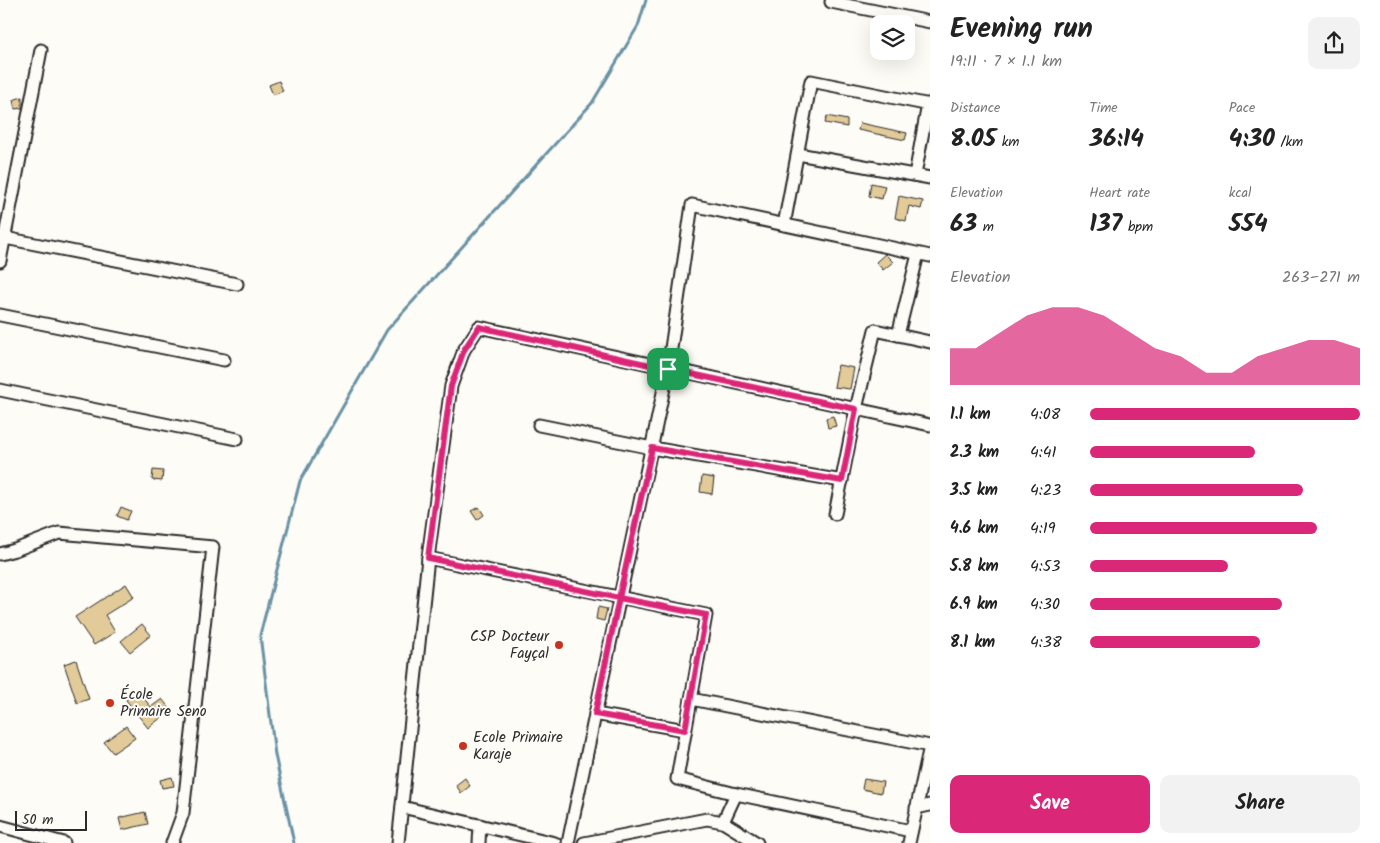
<!DOCTYPE html>
<meta charset="utf-8">
<style>
body{margin:0;font-family:Kalam,sans-serif;background:#f2f2f2;color:#222;height:100vh;display:flex;flex-direction:column;font-size:19px;white-space:nowrap}
*{box-sizing:border-box;margin:0}
p{font-size:16px;color:#767676}
.icon{flex:none;width:28px;height:28px;fill:none;stroke:currentColor;stroke-width:2;stroke-linecap:round;stroke-linejoin:round}
.map{position:relative;flex:1;overflow:hidden}
.drawer{display:flex;flex-direction:column;background:#fff;width:450px}
.drawer>*{flex:none}
.buttons{position:absolute;left:870px;top:15px;display:grid;gap:10px}
.buttons a{display:grid;place-items:center;width:45px;height:45px;border-radius:10px;background:#fff;box-shadow:0 5px 20px #0002;font-size:25px}
.scale{position:absolute;left:15px;bottom:12px;width:72px;box-sizing:border-box;padding-left:5px;border:2px solid #2b2b2b;border-top:0;font-size:14px;line-height:18px;white-space:nowrap;color:#2b2b2b;-webkit-text-stroke:4px #fdfcf7;paint-order:stroke}
.pin{position:absolute;display:grid;place-items:center;width:42px;height:42px;color:#fff;margin:-21px;border-radius:10px;box-shadow:0 2px 8px #0006}
.round{display:grid;place-items:center;flex:none;width:52px;height:52px;border-radius:10px;background:#f2f2f2}
.headline{display:flex;align-items:center;justify-content:space-between;height:85px;padding:0 20px}
h1{font-size:28px;font-weight:700;line-height:38px}
.stats{display:grid;grid-template-columns:repeat(3,1fr);gap:8px;height:85px;padding:5px 20px}
.stats div{display:grid;align-content:center}
.stats b{font-size:25px;font-weight:700}
.stats small{font-size:14px;font-weight:400}
.stats p{font-size:14px}
.chart{height:140px;padding:10px 20px}
.chart p{display:flex;justify-content:space-between}
.chart svg{width:100%;height:90px;margin-top:5px;fill:#db2777;opacity:.7}
.action{display:flex;gap:10px;margin-top:auto;padding:10px 20px}
.action a{flex:1;height:58px;border-radius:10px;background:#db2777;color:#fff;font-size:20px;font-weight:700;line-height:58px;text-align:center}
.action a+a{background:#f2f2f2;color:#222}
ul{padding:0 20px;list-style:none;font-size:16px}
li{display:grid;grid-template-columns:80px 60px 1fr;align-items:center;height:38px}
li i{height:12px;border-radius:6px;background:#db2777}
main{display:flex;flex:1;min-height:0}
.map>svg:first-child{display:block}
.lines{fill:none;stroke-linecap:round;stroke-linejoin:round}
.stream{stroke:#6992a4;stroke-width:3}
.building{fill:#e2ca99;stroke:#2b2b2b}
.minor-casing{stroke:#2b2b2b;stroke-width:15}
.minor{stroke:#fdfcf7;stroke-width:11}
.route-casing{stroke:#fff;stroke-width:10}
.route{stroke:#db2777;stroke-width:6}
.poi-dot{fill:#c8321e;stroke:#fdfcf7;stroke-width:2}
.labels{text-anchor:middle;stroke-width:4;stroke-linejoin:round;paint-order:stroke}
.poi-label{font-size:15px;fill:#2b2b2b;stroke:#fdfcf7;text-anchor:start}
</style>
<main>
<div class="map">
<svg width="930" height="843" viewBox="0 0 930 843">
<rect width="100%" height="100%" fill="#fdfcf7"/>
<filter id="ink" filterUnits="userSpaceOnUse"><feTurbulence type="fractalNoise" baseFrequency=".02" numOctaves="2"/><feDisplacementMap in="SourceGraphic" scale="10" xChannelSelector="R" yChannelSelector="G"/><feConvolveMatrix kernelMatrix="1 2 1 2 8 2 1 2 1" color-interpolation-filters="sRGB"/></filter>
<g filter="url(#ink)">
<g class="lines">
<polyline class="stream" points="294,843 275,755 260,635 300,481 387,330 592,103 638,26 646,0"/>
</g>
<g class="building">
<polygon points="279,81 283,91 273,95 269,85"/>
<polygon points="22,97 22,108 15,109 13,100"/>
<polygon points="827,116 847,120 847,127 825,123"/>
<polygon points="860,123 907,133 905,140 858,130"/>
<polygon points="871,183 885,186 882,199 869,196"/>
<polygon points="899,196 923,201 921,209 909,206 906,221 895,218"/>
<polygon points="885,254 893,262 883,270 876,262"/>
<polygon points="838,365 854,368 850,389 834,387"/>
<polygon points="833,416 836,426 828,428 826,418"/>
<polygon points="153,470 163,471 162,481 152,480"/>
<polygon points="702,476 714,478 712,494 700,492"/>
<polygon points="121,507 131,511 127,520 117,516"/>
<polygon points="479,507 484,515 477,520 471,511"/>
<polygon points="126,584 134,597 105,615 115,632 94,645 75,617"/>
<polygon points="598,607 607,609 604,621 596,619"/>
<polygon points="142,624 151,635 130,652 121,641"/>
<polygon points="76,660 89,699 77,703 64,664"/>
<polygon points="137,690 151,707 162,699 171,710 148,728 126,700"/>
<polygon points="126,726 135,738 113,753 104,742"/>
<polygon points="172,777 174,786 162,788 160,780"/>
<polygon points="465,778 470,786 461,793 456,785"/>
<polygon points="864,779 883,782 881,793 862,789"/>
<polygon points="145,812 148,824 122,830 119,818"/>
</g>
<g class="lines">
<g class="minor-casing">
<g id="minor">
<polyline points="831,2 930,22"/>
<polyline points="798,154 930,178"/>
<polyline points="915,175 928,104"/>
<polyline points="784,225 811,81 930,105"/>
<polyline points="0,237 237,284"/>
<polyline points="0,261 41,50"/>
<polyline points="0,315 224,360"/>
<polyline points="898,335 918,254"/>
<polyline points="0,390 237,439"/>
<polyline points="539,425 652,448 842,481"/>
<polyline points="835,514 856,409 875,330 930,342"/>
<polyline points="0,554 15,550 59,533 213,547 183,813 172,843"/>
<polyline points="428,558 706,615 677,779 736,794 911,831"/>
<polyline points="691,699 930,746 909,843"/>
<polyline points="595,714 685,730"/>
<polyline points="402,807 555,843"/>
<polyline points="916,808 930,805"/>
<polyline points="723,822 757,843"/>
<polyline points="0,826 64,843"/>
<polyline points="398,843 428,558 451,386 464,350 479,327 930,425"/>
<polyline points="479,843 480,825"/>
<polyline points="568,843 668,369 692,205 930,256"/>
<polyline points="584,843 707,819 723,822 736,794"/>
</g>
</g>
<use href="#minor" class="minor"/>
</g>
</g>
<g class="lines" filter="url(#ink)">
<g class="route-casing">
<polyline id="route" points="668,369 479,327 464,350 451,386 428,558 619,598 595,714 685,730 706,615 619,598 652,448 842,481 856,409 668,369"/>
</g>
<use href="#route" class="route"/>
</g>
<g class="poi-dot">
<circle cx="559" cy="645" r="5"/>
<circle cx="110" cy="703" r="5"/>
<circle cx="463" cy="746" r="5"/>
</g>
<g class="labels">
<g class="poi-label">
<text x="549" y="641" text-anchor="end">CSP Docteur<tspan x="549" dy="17">Fayçal</tspan></text>
<text x="120" y="699">École<tspan x="120" dy="17">Primaire Seno</tspan></text>
<text x="473" y="742">Ecole Primaire<tspan x="473" dy="17">Karaje</tspan></text>
</g>
</g>
</svg>
<div class="buttons">
<a><svg class="icon" aria-label="layers" viewBox="0 0 24 24"><path d="M12 4l9 5-9 5-9-5zM3 14l9 5 9-5"/></svg></a>
</div>
<div class="scale">50 m</div>
<div class="pin" style="left:668px;top:369px;background:#1e9e55"><svg class="icon" aria-label="arrive" viewBox="0 0 24 24"><path d="M6 21V4h12l-3 4 3 4H6"/></svg></div>
</div>
<section class="drawer">
<div class="headline"><div><h1>Evening run</h1><p>19:11 · 7 × 1.1 km</p></div><a class="round"><svg class="icon" aria-label="share" viewBox="0 0 24 24"><path d="M12 15V3M7 8l5-5 5 5M5 13v7h14v-7"/></svg></a></div>
<div class="stats">
<div><p>Distance</p><b>8.05<small> km</small></b></div>
<div><p>Time</p><b>36:14</b></div>
<div><p>Pace</p><b>4:30<small> /km</small></b></div>
</div>
<div class="stats">
<div><p>Elevation</p><b>63<small> m</small></b></div>
<div><p>Heart rate</p><b>137<small> bpm</small></b></div>
<div><p>kcal</p><b>554</b></div>
</div>
<div class="chart"><p><span>Elevation</span>263–271 m</p>
<svg viewBox="0 0 160 44" preserveAspectRatio="none"><path d="M0 44V26L10 26L20 18L30 10L40 6L50 6L60 10L70 18L80 26L90 30L100 38L110 38L120 30L130 26L140 22L150 22L160 26V44z"/></svg>
</div>
<ul>
<li><b>1.1 km</b>4:08<i style="width:100%"></i></li>
<li><b>2.3 km</b>4:41<i style="width:61%"></i></li>
<li><b>3.5 km</b>4:23<i style="width:79%"></i></li>
<li><b>4.6 km</b>4:19<i style="width:84%"></i></li>
<li><b>5.8 km</b>4:53<i style="width:51%"></i></li>
<li><b>6.9 km</b>4:30<i style="width:71%"></i></li>
<li><b>8.1 km</b>4:38<i style="width:63%"></i></li>
</ul>
<div class="action"><a>Save</a><a>Share</a></div>
</section>
</main>
